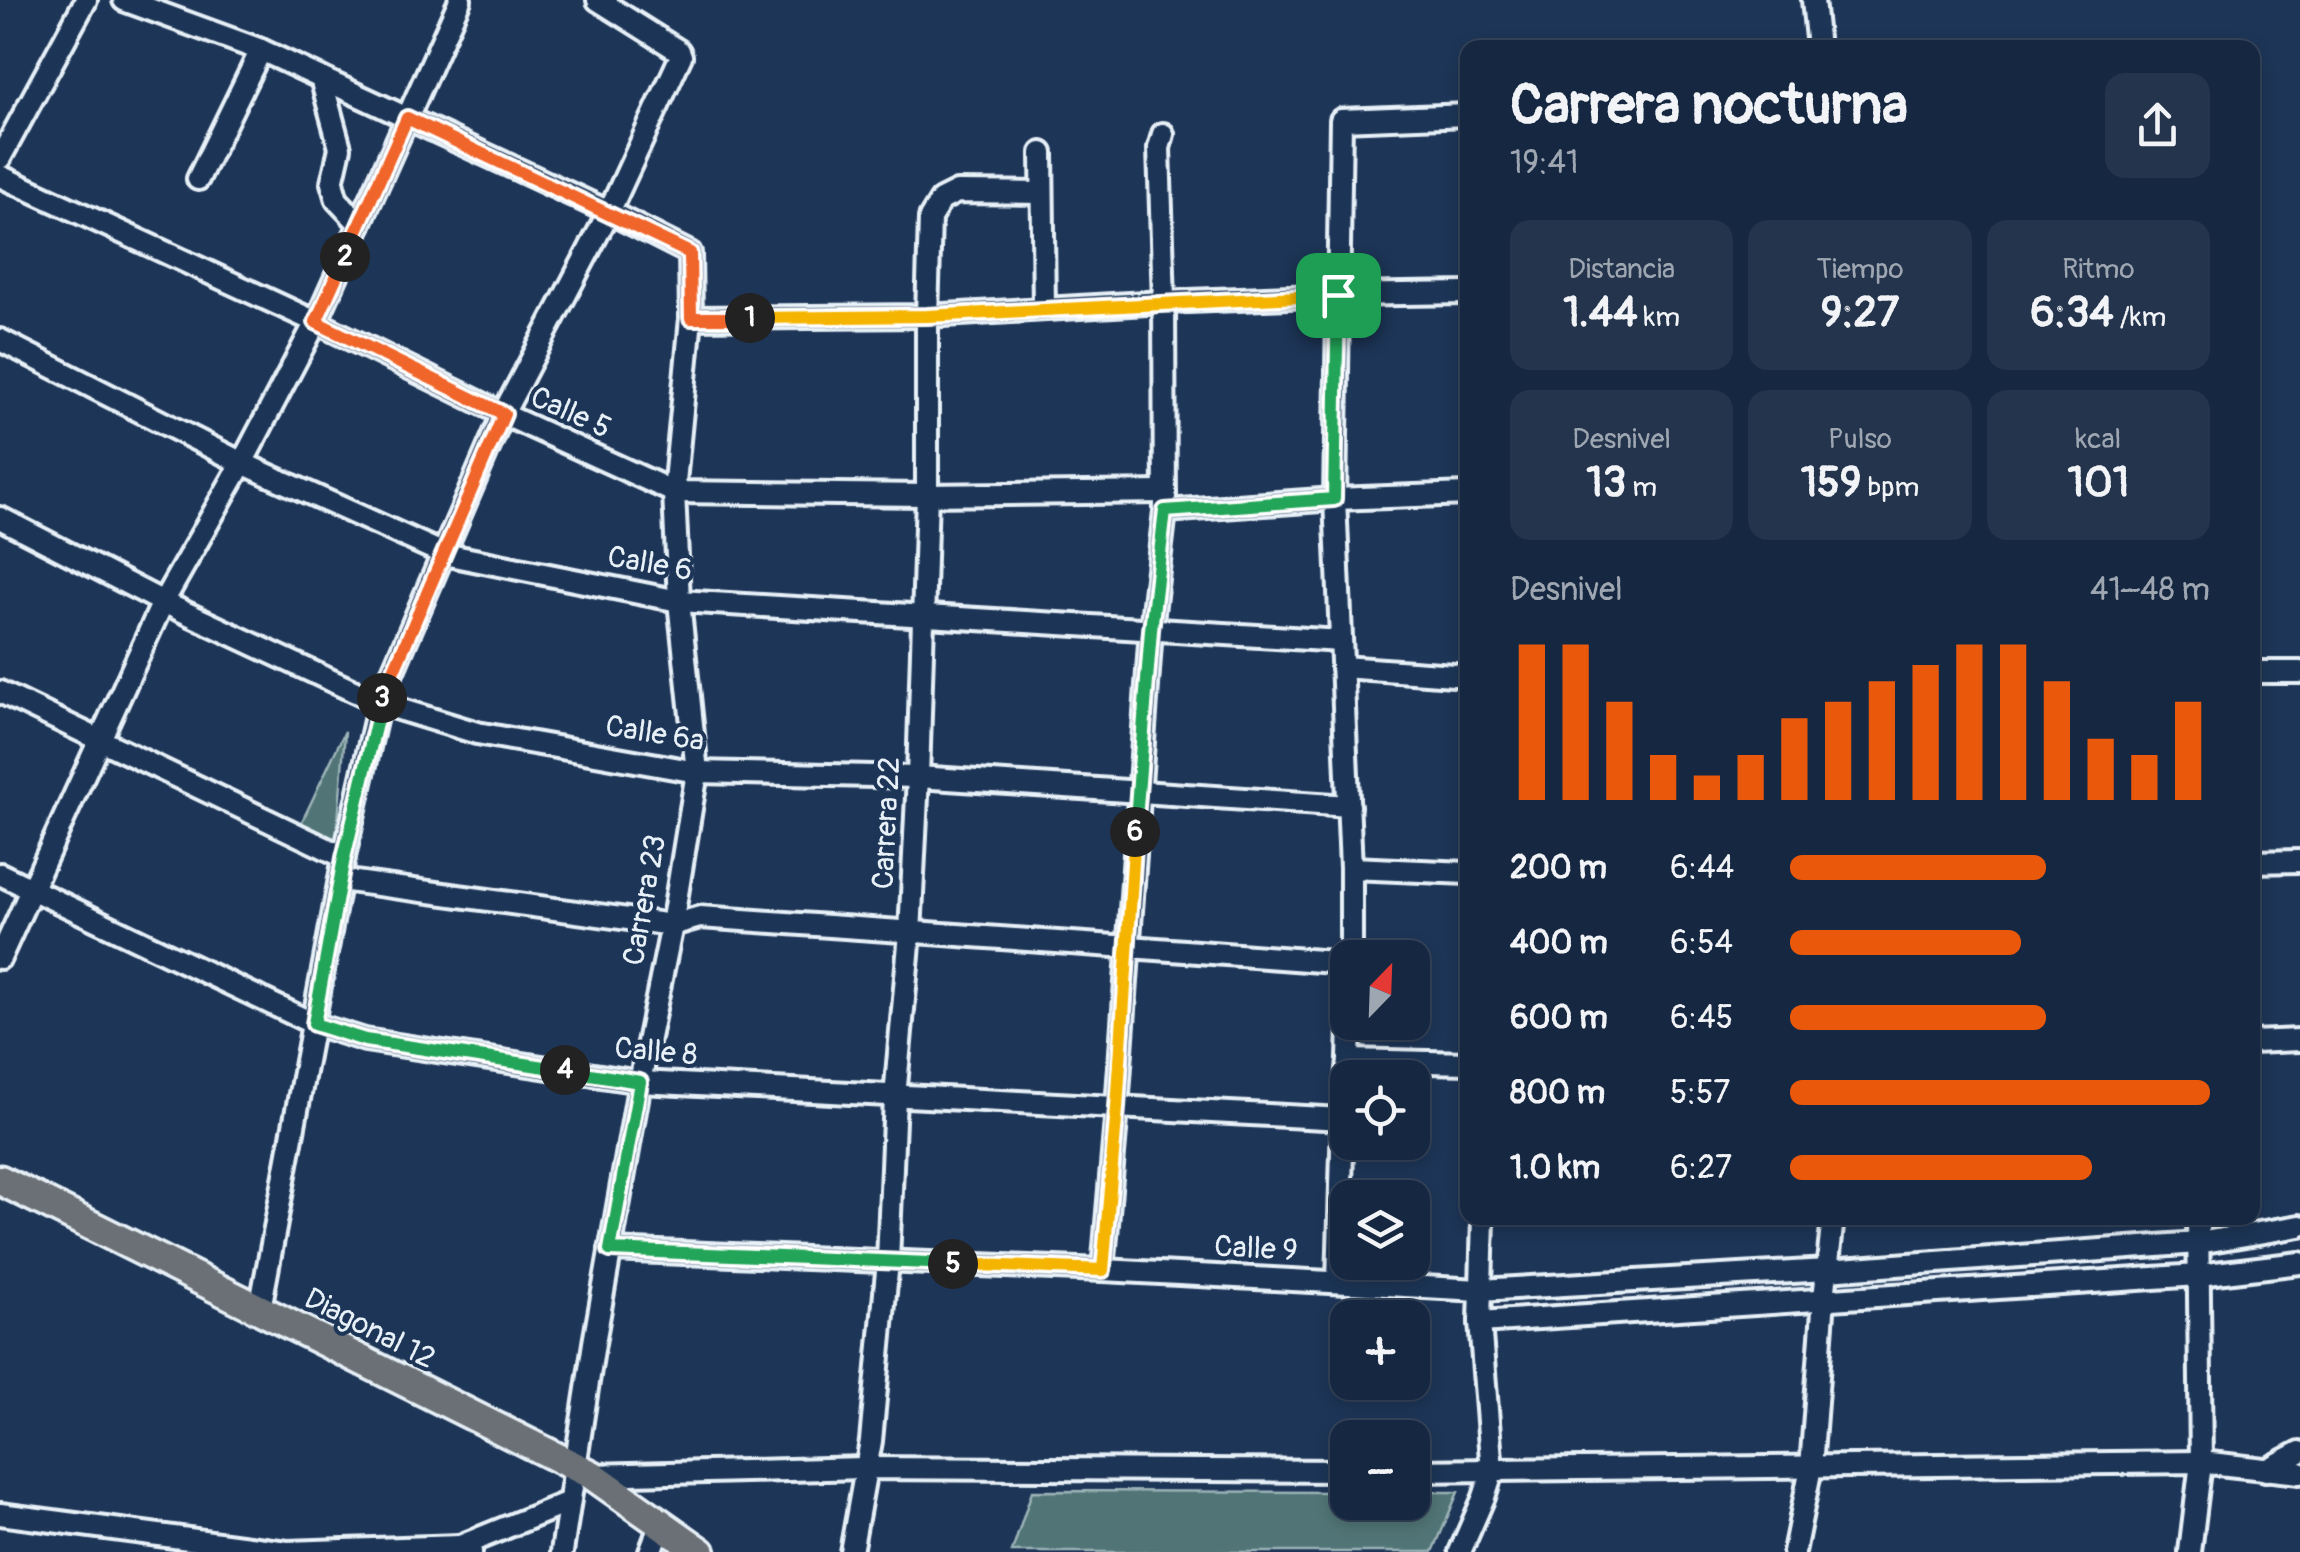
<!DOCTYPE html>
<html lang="es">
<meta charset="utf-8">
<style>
body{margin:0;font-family:Pangolin,sans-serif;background:#23344c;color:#f1f3f6;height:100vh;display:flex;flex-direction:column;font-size:38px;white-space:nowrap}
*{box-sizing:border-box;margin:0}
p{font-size:32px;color:#9ea6b1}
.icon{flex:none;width:55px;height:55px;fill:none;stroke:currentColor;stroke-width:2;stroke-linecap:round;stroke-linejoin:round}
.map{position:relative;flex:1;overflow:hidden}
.details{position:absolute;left:1460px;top:40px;width:800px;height:1185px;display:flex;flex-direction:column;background:#162841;border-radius:20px;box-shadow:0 5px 15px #0003,0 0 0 2px #35445a}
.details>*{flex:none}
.needle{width:65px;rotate:23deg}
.buttons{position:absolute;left:1330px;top:940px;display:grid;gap:20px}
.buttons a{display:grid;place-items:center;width:100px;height:100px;border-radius:20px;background:#162841;box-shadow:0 5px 15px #0003,0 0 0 2px #35445a;font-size:50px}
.pin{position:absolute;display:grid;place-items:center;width:85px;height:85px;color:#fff;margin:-42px;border-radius:20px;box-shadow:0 5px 15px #0006}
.km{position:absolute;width:50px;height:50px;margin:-25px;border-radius:50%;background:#222;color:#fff;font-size:28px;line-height:50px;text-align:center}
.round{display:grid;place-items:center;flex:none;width:105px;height:105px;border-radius:20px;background:#23344c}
.headline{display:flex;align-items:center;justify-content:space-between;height:170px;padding:0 50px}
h1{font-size:55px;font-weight:800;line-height:75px}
.figures{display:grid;grid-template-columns:repeat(3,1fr);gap:15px;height:170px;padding:10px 50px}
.figures div{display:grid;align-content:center;border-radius:20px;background:#23344c;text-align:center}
.figures b{font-size:42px;font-weight:800}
.figures small{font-size:28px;font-weight:400}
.figures p{font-size:28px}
.chart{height:280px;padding:20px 50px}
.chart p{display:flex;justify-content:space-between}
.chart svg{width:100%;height:180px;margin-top:10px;stroke:#ea580c;stroke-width:6}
ul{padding:0 50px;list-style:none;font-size:32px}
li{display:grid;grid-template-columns:160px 120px 1fr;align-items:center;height:75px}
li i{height:25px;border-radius:12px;background:#ea580c}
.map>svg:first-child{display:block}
.green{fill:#517576;stroke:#9cb3b7;stroke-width:2.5}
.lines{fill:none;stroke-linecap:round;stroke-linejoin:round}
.minor-casing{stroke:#e8f1f8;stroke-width:28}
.highway-casing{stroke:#e8f1f8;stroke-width:35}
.minor{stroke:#1d3557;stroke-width:20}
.highway{stroke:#6a7074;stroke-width:28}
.split-1-casing{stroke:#fff;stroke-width:20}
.split-2-casing{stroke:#fff;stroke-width:20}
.split-3-casing{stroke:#fff;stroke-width:20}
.split-4-casing{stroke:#fff;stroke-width:20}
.split-5-casing{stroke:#fff;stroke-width:20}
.split-6-casing{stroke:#fff;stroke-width:20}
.split-7-casing{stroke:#fff;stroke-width:20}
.split-1{stroke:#f5b400;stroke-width:12}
.split-2{stroke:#f0652b;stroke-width:12}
.split-3{stroke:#f0652b;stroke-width:12}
.split-4{stroke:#22a559;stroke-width:12}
.split-5{stroke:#22a559;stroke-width:12}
.split-6{stroke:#f5b400;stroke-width:12}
.split-7{stroke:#22a559;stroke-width:12}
.labels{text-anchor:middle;stroke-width:8;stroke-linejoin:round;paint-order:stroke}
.street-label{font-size:30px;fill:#e8f1f8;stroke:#1d3557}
</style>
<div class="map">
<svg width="2300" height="1552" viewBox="0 0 2300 1552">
<rect width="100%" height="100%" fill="#1d3557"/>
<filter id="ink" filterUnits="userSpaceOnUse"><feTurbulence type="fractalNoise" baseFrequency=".01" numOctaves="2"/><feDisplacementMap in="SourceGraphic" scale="20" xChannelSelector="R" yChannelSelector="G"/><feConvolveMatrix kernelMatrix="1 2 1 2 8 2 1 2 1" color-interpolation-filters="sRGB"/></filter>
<g filter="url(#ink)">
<g class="green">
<polygon points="345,731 336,848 298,830"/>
<polygon points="1032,1491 1347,1492 1348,1502 1412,1502 1413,1492 1458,1492 1433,1552 1012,1552"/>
</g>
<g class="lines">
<g class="minor-casing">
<g id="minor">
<polyline points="124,0 261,50 609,212 690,253 691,318 674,492 679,601 697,772 672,925 640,1082 594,1343 562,1552"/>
<polyline points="1813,0 1818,48"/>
<polyline points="321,78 340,148 332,183 337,200 360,224"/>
<polyline points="1042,153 1044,309"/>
<polyline points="0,158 86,0"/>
<polyline points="0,176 316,322 503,414 674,492 927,495 1165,492"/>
<polyline points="198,179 261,50"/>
<polyline points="691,318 927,316 1164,302 1338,295 1468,293"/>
<polyline points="0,340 242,463 444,554 679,601 1341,641"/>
<polyline points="1165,511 1335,499 1468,494"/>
<polyline points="0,518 163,602 379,703 477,733 697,772 918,777 1349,806"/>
<polyline points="1342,667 1468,676"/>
<polyline points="2252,672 2300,672"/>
<polyline points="0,692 344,857"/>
<polyline points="2252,862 2300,861"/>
<polyline points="1351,868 1468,873"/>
<polyline points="0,874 314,1024 365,1040 640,1082 1343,1119"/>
<path d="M 341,880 L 672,925 L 700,917 C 915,934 1132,946 1348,963"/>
<polyline points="0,958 163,602 242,463 316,322 460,0"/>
<polyline points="1351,958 1351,868 1335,499 1341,120 1468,115"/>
<polyline points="2252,1042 2300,1040"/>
<polyline points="1349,1060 1468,1063"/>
<polyline points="610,1250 1103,1270 1480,1290 1827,1270 2198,1243 2300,1226"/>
<polyline points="1103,1270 1117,1108 1151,629 1165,511 1164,302 1159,148 1163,134"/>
<polyline points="1338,1282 1343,1119 1349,1060 1350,1022"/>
<polyline points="260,1309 344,857 379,703 503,414 609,212 681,56 679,51 598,0"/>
<polyline points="1480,1322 2199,1275 2300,1263"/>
<polyline points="2266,1470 2300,1452"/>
<polyline points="1412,1471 2201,1462 2300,1473"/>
<polyline points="592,1475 864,1468 1348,1471"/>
<polyline points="0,1514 287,1552 460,1546 471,1552"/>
<polyline points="460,1546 569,1502"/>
<polyline points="650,1552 661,1523"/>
<polyline points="851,1552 871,1441 888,1261 895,1097 910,933 918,777 927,495 927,316 930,218 941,200 957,192 1042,193"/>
<polyline points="1460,1552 1484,1497 1492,1472 1480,1322 1483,1218"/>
<polyline points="1794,1552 1811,1467 1824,1298 1833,1218"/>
<polyline points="2190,1552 2201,1462 2198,1218"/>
</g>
</g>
<g class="highway-casing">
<polyline id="highway" points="0,1180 592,1475 701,1552"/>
</g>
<use href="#minor" class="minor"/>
<use href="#highway" class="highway"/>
</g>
</g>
<g class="lines" filter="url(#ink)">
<g class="split-1-casing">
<polyline id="split-1" points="750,318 927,316 1338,295"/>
</g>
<g class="split-2-casing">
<polyline id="split-2" points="345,257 407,118 690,253 691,318 750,318"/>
</g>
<g class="split-3-casing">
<polyline id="split-3" points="345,257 316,322 504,414 382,698"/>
</g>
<g class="split-4-casing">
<polyline id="split-4" points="382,698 344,858 314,1024 365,1040 565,1070"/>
</g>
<g class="split-5-casing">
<polyline id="split-5" points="565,1070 640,1082 610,1250 953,1264"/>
</g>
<g class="split-6-casing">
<polyline id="split-6" points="953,1264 1103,1270 1117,1108 1135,832"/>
</g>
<g class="split-7-casing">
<polyline id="split-7" points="1135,832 1151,630 1165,511 1334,499 1338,295"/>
</g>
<use href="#split-1" class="split-1"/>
<use href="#split-2" class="split-2"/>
<use href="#split-3" class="split-3"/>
<use href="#split-4" class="split-4"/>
<use href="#split-5" class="split-5"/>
<use href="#split-6" class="split-6"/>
<use href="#split-7" class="split-7"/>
</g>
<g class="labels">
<g class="street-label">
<text transform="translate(571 412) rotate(24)" y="10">Calle 5</text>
<text transform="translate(650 563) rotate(10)" y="10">Calle 6</text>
<text transform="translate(655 733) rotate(9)" y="10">Calle 6a</text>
<text transform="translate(886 823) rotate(-87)" y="10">Carrera 22</text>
<text transform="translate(644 900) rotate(-80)" y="10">Carrera 23</text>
<text transform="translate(656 1051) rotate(5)" y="10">Calle 8</text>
<text transform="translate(1256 1248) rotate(3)" y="10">Calle 9</text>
<text transform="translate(370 1328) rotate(27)" y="10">Diagonal 12</text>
</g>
</g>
</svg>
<div class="buttons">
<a><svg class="needle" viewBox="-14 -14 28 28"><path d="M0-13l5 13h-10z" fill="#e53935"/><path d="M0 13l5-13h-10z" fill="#9ea6b1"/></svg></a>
<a><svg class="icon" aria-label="locate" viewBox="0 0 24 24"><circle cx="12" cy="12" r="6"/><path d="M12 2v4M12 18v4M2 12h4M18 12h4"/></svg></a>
<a><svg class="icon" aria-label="layers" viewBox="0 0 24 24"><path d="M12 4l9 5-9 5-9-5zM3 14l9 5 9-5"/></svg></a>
<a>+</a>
<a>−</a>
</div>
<div class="pin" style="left:1338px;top:295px;background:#1e9e55"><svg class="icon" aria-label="arrive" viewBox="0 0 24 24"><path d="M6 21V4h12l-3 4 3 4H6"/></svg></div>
<b class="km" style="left:750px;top:318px">1</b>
<b class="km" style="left:345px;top:257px">2</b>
<b class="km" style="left:382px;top:698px">3</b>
<b class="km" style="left:565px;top:1070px">4</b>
<b class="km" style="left:953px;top:1264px">5</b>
<b class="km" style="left:1135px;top:832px">6</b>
<section class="details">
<div class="headline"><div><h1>Carrera nocturna</h1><p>19:41</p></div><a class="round"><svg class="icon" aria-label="share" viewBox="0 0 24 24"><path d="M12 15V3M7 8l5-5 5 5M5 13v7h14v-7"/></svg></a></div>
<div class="figures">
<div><p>Distancia</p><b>1.44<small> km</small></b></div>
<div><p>Tiempo</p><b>9:27</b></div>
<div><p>Ritmo</p><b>6:34<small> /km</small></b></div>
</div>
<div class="figures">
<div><p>Desnivel</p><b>13<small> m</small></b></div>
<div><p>Pulso</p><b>159<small> bpm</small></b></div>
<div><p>kcal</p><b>101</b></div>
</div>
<div class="chart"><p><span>Desnivel</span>41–48 m</p>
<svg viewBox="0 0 160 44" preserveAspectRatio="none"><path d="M5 44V6M15 44V6M25 44V20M35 44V33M45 44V38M55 44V33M65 44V24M75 44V20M85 44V15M95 44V11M105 44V6M115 44V6M125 44V15M135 44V29M145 44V33M155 44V20"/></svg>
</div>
<ul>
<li><b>200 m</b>6:44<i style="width:61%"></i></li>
<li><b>400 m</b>6:54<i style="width:55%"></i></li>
<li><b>600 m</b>6:45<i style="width:61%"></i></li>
<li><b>800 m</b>5:57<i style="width:100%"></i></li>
<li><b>1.0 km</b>6:27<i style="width:72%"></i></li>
</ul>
</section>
</div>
